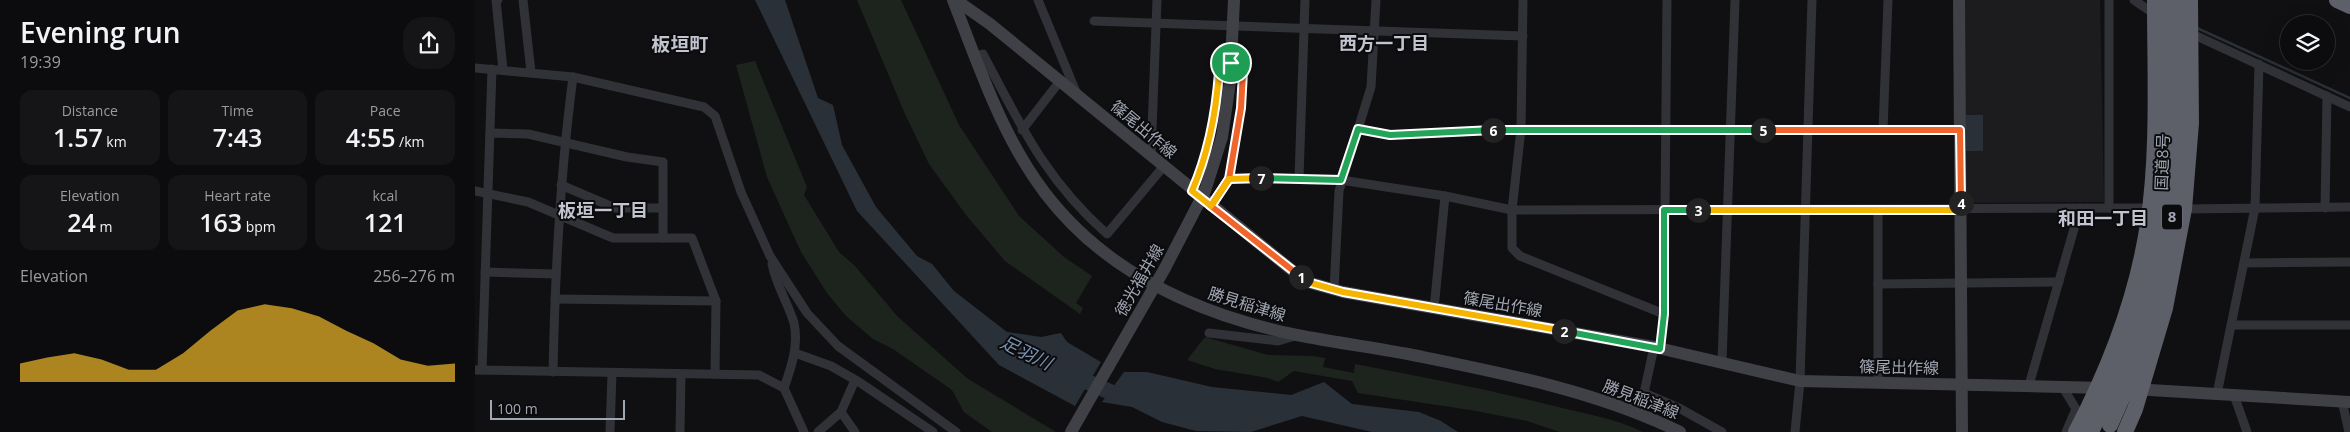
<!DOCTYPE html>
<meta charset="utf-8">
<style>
body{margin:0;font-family:"Open Sans","Noto Sans JP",sans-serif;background:#151517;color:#f1f3f6;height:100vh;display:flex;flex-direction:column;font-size:19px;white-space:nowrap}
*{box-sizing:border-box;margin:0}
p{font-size:16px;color:#9a9b9e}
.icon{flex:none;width:28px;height:28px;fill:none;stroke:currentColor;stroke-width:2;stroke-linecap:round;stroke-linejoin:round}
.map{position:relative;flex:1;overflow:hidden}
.side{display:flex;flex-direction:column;background:#0c0c0e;width:475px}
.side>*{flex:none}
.tools{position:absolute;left:1805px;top:15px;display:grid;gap:10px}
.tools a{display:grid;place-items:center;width:55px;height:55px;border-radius:50%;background:#0c0c0e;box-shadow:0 5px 20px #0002,0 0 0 1px #2c2c2e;font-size:25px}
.scale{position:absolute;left:15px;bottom:12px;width:135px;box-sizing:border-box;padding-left:5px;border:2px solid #a1a6b3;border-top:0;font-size:14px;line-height:18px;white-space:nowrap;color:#a1a6b3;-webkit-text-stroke:4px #0b0b0d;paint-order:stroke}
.pin{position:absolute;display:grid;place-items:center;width:42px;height:42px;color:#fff;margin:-21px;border:2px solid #fff;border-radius:50%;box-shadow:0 1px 5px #0007}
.km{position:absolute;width:25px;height:25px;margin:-12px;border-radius:50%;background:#222;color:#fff;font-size:14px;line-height:25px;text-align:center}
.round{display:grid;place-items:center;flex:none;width:52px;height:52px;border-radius:20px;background:#151517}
.overview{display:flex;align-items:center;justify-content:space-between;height:85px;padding:0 20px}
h1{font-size:28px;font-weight:600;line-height:38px}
.figures{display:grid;grid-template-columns:repeat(3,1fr);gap:8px;height:85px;padding:5px 20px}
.figures div{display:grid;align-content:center;border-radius:12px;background:#151517;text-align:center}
.figures b{font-size:25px;font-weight:600}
.figures small{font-size:14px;font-weight:400}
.figures p{font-size:14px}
.chart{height:140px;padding:10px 20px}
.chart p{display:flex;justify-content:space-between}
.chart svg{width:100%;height:90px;margin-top:5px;fill:#f1b929;opacity:.7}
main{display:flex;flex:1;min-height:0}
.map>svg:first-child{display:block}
.built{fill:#1c1c1f}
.green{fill:#1d241e}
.water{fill:#293037}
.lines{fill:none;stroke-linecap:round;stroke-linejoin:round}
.stream{stroke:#293037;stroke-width:2.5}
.river{stroke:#293037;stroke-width:16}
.street{stroke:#313237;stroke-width:9}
.secondary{stroke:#3f4147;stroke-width:12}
.highway{stroke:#5d6068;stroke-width:16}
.secondary-bridge{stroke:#3f4147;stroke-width:12}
.highway-bridge{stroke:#5d6068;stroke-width:16}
.split-1-casing{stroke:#fff;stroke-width:10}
.split-2-casing{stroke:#fff;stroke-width:10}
.split-3-casing{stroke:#fff;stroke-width:10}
.split-4-casing{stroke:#fff;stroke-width:10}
.split-5-casing{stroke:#fff;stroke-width:10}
.split-6-casing{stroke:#fff;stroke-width:10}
.split-7-casing{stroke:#fff;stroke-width:10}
.split-8-casing{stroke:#fff;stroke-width:10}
.split-1{stroke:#f0652b;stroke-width:6}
.split-2{stroke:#f5b400;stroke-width:6}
.split-3{stroke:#22a559;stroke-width:6}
.split-4{stroke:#f5b400;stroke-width:6}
.split-5{stroke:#f0652b;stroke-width:6}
.split-6{stroke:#22a559;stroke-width:6}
.split-7{stroke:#22a559;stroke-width:6}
.split-8{stroke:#f5b400;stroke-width:6}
.labels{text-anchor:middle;stroke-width:4;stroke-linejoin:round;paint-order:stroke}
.shield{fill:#0b0b0d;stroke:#747881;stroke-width:1}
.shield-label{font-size:15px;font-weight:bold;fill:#a1a6b3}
.street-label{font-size:16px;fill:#a1a6b3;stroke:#0b0b0d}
.neighbourhood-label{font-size:18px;font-weight:bold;fill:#c2c5cf;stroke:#0b0b0d}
.water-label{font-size:18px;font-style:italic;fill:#7792af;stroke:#0b0b0d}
.quarter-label{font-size:19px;font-weight:bold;fill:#c2c5cf;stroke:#0b0b0d}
</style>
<main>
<section class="side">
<div class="overview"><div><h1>Evening run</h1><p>19:39</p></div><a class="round"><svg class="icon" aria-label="share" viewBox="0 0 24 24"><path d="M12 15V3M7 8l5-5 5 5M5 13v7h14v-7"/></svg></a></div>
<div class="figures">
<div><p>Distance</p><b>1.57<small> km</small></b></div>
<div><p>Time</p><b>7:43</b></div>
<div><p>Pace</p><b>4:55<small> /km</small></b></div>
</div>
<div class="figures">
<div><p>Elevation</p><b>24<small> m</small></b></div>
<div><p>Heart rate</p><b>163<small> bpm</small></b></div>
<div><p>kcal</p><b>121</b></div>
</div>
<div class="chart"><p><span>Elevation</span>256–276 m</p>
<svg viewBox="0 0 160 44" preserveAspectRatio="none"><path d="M0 44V35L10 32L20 30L30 33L40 38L50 38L60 30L70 19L80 9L90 6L100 8L110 12L120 19L130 25L140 33L150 36L160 35V44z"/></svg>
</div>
</section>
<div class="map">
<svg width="1875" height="432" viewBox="0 0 1875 432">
<rect width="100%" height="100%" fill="#101012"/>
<polygon class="built" points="1488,0 1625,0 1629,202 1492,203 1490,201"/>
<g class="green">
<polygon points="382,0 426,0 484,125 544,216 589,257 617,276 601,303 608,308 605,314 530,261 491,215 454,164 430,114"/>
<polygon points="280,61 332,187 329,195 364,252 380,266 422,316 493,379 581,432 517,432 489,412 477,390 418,349 398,339 371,316 352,293 326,252 292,177 261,65"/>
<path d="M 730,337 L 793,355 L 837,356 L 850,358 L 848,367 L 879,373 L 880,364 C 948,377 1016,390 1083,407 C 1111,414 1142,419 1168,432 L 1085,432 L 1052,421 L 995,410 L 883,393 L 877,381 L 819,371 L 803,382 L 793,378 L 740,369 L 712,360 Z"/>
</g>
<g class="water">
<polygon points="280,0 310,0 343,98 358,105 367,145 401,207 442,256 457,264 479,291 532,332 566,337 586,333 592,342 626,362 600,406 524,365 382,211"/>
<rect x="1491" y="115" width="17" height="36"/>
<polygon points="649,372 672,372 737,387 816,395 849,382 877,404 944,412 966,421 983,432 897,432 827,416 776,432 721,431 687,422 657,407 627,402"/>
</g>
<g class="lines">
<polyline class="stream" points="1722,28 1875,98"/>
<polyline class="river" points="595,374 644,396 656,396"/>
<g class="street">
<polyline points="23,0 21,0 28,70"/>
<polyline points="48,0 56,72"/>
<polyline points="563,0 601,92"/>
<polyline points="1048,0 1046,129 1037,210 1037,248 1045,256 1189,314"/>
<polyline points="1634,0 1634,208"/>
<polyline points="1659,0 1675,11 1680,12"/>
<polyline points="619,21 1048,36"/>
<polyline points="1715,33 1875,107"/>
<path d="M 500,56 L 508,54 C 546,126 570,179 632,234 L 689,166"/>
<polyline points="0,68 98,77 229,107 240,116 266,192 295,256 332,313 363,346 481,432"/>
<polyline points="883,129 915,135 1046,129 1485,130"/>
<polyline points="547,130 585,81"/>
<polyline points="1408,130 1413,0"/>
<polyline points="15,133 53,134 152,157 188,162 188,238"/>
<polyline points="676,155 682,0"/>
<polyline points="824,178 830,0"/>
<polyline points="754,179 866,180 970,196 1037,210 1675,208"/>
<polyline points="86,185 140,208 188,208"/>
<polyline points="0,191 53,202 138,238 217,238 241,301 240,374"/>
<path d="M 717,191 C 734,152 741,114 744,72 L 756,63 L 768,72 L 766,108 L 754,179 L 736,206"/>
<polyline points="1850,208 1852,96"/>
<polyline points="1709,209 1875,207"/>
<polyline points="1403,211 1403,383"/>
<polyline points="1769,263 1875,262"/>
<path d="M 297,264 C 301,285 313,303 319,323 C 324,345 316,368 309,388"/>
<polyline points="10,272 81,274"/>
<polyline points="1403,284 1584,282"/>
<polyline points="859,290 864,191 896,87 901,0"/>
<polyline points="80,299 241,301"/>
<polyline points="959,309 970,196"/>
<polyline points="1756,325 1875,325"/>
<polyline points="734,333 803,341 820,336"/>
<polyline points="1179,347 1169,393 1204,408 1247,432"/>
<polyline points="1185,349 1189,314 1192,0"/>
<polyline points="320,353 356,366 384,382 458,432"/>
<polyline points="1247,362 1260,0"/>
<polyline points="0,370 284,375 309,388 329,432"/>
<polyline points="7,370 17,69"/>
<path d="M 78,372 C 80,273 85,175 98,77"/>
<polyline points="1554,385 1605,208"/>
<polyline points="1587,386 1601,409 1591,432"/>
<polyline points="1742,394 1780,208 1784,64"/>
<polyline points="1759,395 1772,432"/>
<polyline points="1867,401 1874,432"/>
<polyline points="366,412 380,432"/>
<polyline points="135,432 137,373"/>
<polyline points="205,432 206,375"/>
<polyline points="343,432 366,412 380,380"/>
<polyline points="1320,432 1325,381 1337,0"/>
</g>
<g class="secondary">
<path d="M 478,0 C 504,66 526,135 570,193 C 631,273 725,315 822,335 C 862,343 903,348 943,356 C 1032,374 1124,392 1205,432"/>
<polyline points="481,0 515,24 824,276 836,283 868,292 1179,347 1325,381 1630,388"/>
<polyline points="1484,0 1487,432"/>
<polyline points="747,137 755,82 759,0"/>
<polyline points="1658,389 1875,402"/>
<polyline points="596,432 690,268"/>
</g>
<g class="highway">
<polyline points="1862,0 1875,6"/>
<path d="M 1601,432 C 1635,367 1662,297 1673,224 C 1684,151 1680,74 1680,0"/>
<polyline points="1616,432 1622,419"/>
<polyline points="1650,432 1660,409 1690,308 1709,209 1716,123 1715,0"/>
</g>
<polyline class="secondary-bridge" points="690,268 730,191 747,137"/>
<g class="highway-bridge">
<path d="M 1622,419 C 1637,387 1652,355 1662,321 C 1692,216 1690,108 1690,0"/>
<path d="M 1635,425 C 1650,391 1666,358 1676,323 C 1706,218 1704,109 1704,0"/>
</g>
</g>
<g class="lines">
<g class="split-1-casing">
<polyline id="split-1" points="756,63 768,72 766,108 754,179 736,206 826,277"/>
</g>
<g class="split-2-casing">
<polyline id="split-2" points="826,277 836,283 868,292 1089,331"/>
</g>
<g class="split-3-casing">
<polyline id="split-3" points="1089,331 1185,349 1189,314 1189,210 1223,210"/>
</g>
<g class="split-4-casing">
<polyline id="split-4" points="1223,210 1486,210 1486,203"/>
</g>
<g class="split-5-casing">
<polyline id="split-5" points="1288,130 1485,130 1486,203"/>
</g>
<g class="split-6-casing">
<polyline id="split-6" points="1018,130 1288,130"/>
</g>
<g class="split-7-casing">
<polyline id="split-7" points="786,178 866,180 883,129 915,135 1018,130"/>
</g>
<g class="split-8-casing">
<path id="split-8" d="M 756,63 L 744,72 C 741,114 734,152 717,191 L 736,206 L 754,179 L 786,178"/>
</g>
<use href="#split-1" class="split-1"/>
<use href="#split-2" class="split-2"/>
<use href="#split-3" class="split-3"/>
<use href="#split-4" class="split-4"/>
<use href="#split-5" class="split-5"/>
<use href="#split-6" class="split-6"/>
<use href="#split-7" class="split-7"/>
<use href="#split-8" class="split-8"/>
</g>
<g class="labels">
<rect class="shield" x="1687" y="204.5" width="20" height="25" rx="4"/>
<g class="shield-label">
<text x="1697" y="222">8</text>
</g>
<g class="street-label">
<text transform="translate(669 129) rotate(40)" y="6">篠尾出作線</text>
<text transform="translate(1687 162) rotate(-88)" y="6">国道8号</text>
<text transform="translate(664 280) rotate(-60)" y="6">徳光福井線</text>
<text transform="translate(772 304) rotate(17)" y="6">勝見稲津線</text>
<text transform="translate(1028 304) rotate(10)" y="6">篠尾出作線</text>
<text transform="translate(1424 367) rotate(1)" y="6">篠尾出作線</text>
<text transform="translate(1166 399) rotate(21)" y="6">勝見稲津線</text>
</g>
<g class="neighbourhood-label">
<text x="909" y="50">西方一丁目</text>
<text x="128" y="217">板垣一丁目</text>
<text x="1628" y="225">和田一丁目</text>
</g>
<g class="water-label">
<text transform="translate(551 353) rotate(26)" y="6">足羽川</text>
</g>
<g class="quarter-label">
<text x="205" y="51">板垣町</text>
</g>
</g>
</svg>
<div class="tools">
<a><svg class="icon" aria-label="layers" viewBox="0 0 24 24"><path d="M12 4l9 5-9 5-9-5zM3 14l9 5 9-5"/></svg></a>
</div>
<div class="scale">100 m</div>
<div class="pin" style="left:756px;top:63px;background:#1e9e55"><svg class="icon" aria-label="arrive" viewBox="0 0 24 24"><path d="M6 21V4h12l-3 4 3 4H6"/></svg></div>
<b class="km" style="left:826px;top:277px">1</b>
<b class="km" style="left:1089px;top:331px">2</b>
<b class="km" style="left:1223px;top:210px">3</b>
<b class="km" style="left:1486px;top:203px">4</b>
<b class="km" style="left:1288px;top:130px">5</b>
<b class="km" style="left:1018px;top:130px">6</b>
<b class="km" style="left:786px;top:178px">7</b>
</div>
</main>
